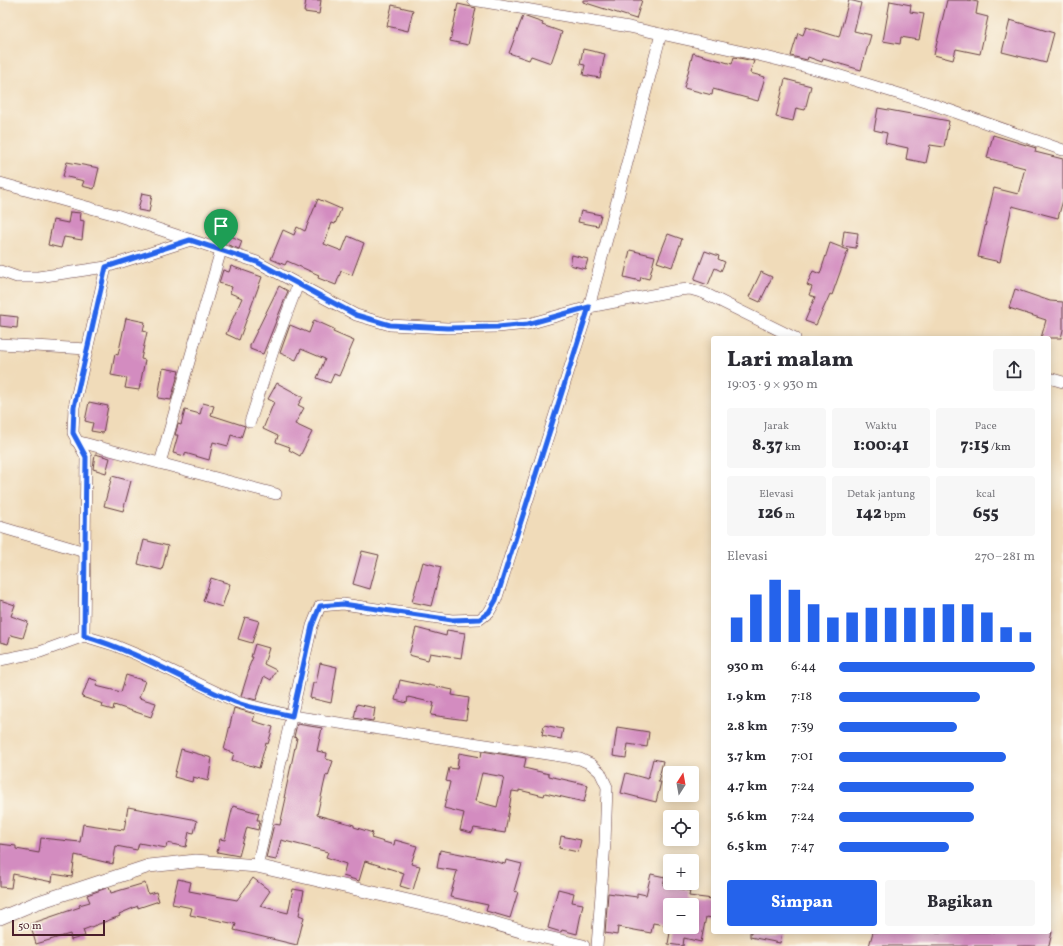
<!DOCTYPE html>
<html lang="id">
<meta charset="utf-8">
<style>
body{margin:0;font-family:Vollkorn,serif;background:#f7f7f7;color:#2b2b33;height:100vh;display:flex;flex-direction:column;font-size:15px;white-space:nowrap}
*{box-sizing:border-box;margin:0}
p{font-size:13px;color:#7c7c81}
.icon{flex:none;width:22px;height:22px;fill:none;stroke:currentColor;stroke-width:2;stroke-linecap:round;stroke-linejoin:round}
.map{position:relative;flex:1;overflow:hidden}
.drawer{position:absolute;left:711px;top:336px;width:340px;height:598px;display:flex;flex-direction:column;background:#fff;border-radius:4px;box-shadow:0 2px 10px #0003}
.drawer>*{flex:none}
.needle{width:26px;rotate:11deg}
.controls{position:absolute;left:663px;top:766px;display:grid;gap:8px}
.controls a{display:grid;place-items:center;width:36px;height:36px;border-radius:4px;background:#fff;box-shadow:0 2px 10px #0003;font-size:20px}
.scale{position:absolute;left:12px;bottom:10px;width:93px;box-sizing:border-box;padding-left:4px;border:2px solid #4a1f2b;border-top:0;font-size:11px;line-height:14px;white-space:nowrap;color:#4a1f2b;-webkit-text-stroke:3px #fbf7ec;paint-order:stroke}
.pin{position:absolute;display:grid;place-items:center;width:34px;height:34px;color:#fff;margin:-41px -17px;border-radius:50% 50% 50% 0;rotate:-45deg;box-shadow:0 0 4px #0007}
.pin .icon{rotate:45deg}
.round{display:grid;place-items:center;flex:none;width:42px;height:42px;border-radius:4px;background:#f7f7f7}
.overview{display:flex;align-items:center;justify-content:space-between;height:68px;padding:0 16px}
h1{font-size:22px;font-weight:800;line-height:30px}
.figures{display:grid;grid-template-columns:repeat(3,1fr);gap:6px;height:68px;padding:4px 16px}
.figures div{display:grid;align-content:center;border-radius:4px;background:#f7f7f7;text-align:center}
.figures b{font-size:17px;font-weight:800}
.figures small{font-size:11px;font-weight:400}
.figures p{font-size:11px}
.chart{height:112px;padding:8px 16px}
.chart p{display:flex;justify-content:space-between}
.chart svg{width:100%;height:72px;margin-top:4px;stroke:#2563eb;stroke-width:6}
.action{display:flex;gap:8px;margin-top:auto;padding:8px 16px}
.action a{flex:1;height:46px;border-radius:4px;background:#2563eb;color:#fff;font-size:16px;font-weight:800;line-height:46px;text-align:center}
.action a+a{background:#f7f7f7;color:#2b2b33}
ul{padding:0 16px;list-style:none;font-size:13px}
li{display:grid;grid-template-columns:64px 48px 1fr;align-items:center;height:30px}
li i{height:10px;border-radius:5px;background:#2563eb}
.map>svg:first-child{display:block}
.building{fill:#d38cc0;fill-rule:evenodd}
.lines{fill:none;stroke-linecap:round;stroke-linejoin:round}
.minor-casing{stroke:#633b40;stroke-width:12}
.tertiary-casing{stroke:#633b40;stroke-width:14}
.minor{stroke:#fff;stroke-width:11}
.tertiary{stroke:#fff;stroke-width:13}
.route-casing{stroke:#fff;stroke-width:8}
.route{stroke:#2563eb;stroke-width:5}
</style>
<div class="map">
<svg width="1063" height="946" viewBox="0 0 1063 946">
<rect width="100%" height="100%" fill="#fbf7ec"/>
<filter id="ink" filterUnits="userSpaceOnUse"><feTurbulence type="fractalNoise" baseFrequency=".025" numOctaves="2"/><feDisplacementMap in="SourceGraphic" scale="8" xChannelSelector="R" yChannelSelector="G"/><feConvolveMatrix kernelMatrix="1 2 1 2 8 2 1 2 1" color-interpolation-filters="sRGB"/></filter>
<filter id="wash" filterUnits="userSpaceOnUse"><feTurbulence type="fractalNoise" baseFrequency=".012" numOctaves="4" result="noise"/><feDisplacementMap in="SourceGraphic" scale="16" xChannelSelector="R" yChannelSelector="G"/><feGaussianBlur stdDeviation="0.9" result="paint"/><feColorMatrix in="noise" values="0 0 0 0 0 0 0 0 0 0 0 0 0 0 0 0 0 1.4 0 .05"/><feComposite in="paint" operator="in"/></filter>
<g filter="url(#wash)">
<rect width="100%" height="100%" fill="#f0dbb9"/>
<g id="blocks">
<g class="building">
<polygon points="306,0 321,0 319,14 304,12"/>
<polygon points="583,0 642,0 636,19 583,2"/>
<polygon points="849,0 861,3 854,31 871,35 861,70 823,59 822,62 808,57 807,60 791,56 798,33 803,35 806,27 839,37"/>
<polygon points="947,0 967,0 978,2 976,14 988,17 980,54 956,49 953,60 934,55"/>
<polygon points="890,1 911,5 910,12 924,14 919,40 901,37 900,44 883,41"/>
<polygon points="458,4 476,8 468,45 450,41"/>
<polygon points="392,5 413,10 408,31 387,26"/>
<polygon points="523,16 543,23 542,25 562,32 551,63 531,56 529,60 509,53"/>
<polygon points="1010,20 1054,33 1046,63 1002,52"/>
<polygon points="583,49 605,54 600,78 583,75 585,65 580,64"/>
<polygon points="693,53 732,64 734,57 754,61 750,73 765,77 758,101 713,89 712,95 684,88"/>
<polygon points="785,79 811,86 805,110 796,108 793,121 776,117"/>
<polygon points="878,108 949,121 944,147 930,145 926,163 906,159 908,148 885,143 887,133 874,130"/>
<polygon points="993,135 1036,148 1035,152 1063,159 1063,200 1058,218 1012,206 1000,262 978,257 994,188 1018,194 1025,168 987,158"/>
<polygon points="67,162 99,168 94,189 82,186 84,181 63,176"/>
<polygon points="142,193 152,195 149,212 138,210"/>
<polygon points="318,199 341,209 335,224 332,223 324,244 342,251 348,236 364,243 352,275 341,271 336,285 318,278 319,275 287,261 285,265 271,259 283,230 294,235 297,227 305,231"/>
<polygon points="581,211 601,215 598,226 578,222"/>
<polygon points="70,212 81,213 80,220 84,221 82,240 64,237 61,248 48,245 53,220 68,223"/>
<polygon points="844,231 858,233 856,248 842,246"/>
<polygon points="224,233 242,241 239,249 220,242"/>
<polygon points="668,234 682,239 672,267 657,262"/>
<polygon points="830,243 848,250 832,295 830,294 816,325 805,321 815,297 809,295 812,287 807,285 813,271 820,274"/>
<polygon points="630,250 655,256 649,279 641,277 640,281 624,277"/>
<polygon points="705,251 719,256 718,259 725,262 721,271 715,268 708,285 694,280"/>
<polygon points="572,255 588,259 585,269 570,265"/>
<polygon points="231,266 262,277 239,340 226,334 242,298 230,293 232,287 219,283 223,270 229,272"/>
<polygon points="761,272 772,277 760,302 749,297"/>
<polygon points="279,286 288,291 263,354 250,349 250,345"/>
<polygon points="1015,289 1050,301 1063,302 1063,330 1061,338 1041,338 1046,320 1009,308"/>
<polygon points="0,315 18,317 17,328 0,326"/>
<polygon points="126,318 145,322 143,331 147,332 141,359 145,360 139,390 125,388 127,378 111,375 115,354 118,355"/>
<polygon points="314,320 334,329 333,332 354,341 339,376 334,374 330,383 317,378 325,359 301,349 296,360 280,353 290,325 309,333"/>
<polygon points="163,368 179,371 171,400 158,398"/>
<polygon points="277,383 303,397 298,405 304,408 295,424 312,432 300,456 289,450 290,447 276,442 278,436 263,429 274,402 268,399"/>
<polygon points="89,402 108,406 103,433 91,431 93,423 85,421"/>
<polygon points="203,403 214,406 211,415 245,426 241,438 231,435 228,446 213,442 209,460 185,453 185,456 173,453 178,435 175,435 178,424 181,425 185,410 200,414"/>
<polygon points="95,454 110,458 106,473 93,469"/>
<polygon points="112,476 131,481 123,511 104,506"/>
<polygon points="144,540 168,546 162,570 138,564"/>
<polygon points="362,551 379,555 370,589 353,584"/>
<polygon points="423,562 441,567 431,606 412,602"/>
<polygon points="211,578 230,584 222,607 203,601"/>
<polygon points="0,600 15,605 11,616 28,622 23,638 11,635 8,644 0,642"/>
<polygon points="245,617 259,621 252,643 238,639"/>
<polygon points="416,628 446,636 447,630 465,633 461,658 430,653 428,660 409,655"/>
<polygon points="255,644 269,648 264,664 276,670 271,680 264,676 256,700 241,696 249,670 248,669 253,657 251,657"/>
<polygon points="320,663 337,667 331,703 310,698 313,683 316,683"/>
<polygon points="126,675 145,681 139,698 156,703 151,717 114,705 113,710 102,707 103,704 82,697 89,678 98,681 96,686 121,692"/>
<polygon points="400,680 428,686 428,685 453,690 452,695 469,698 466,720 431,715 434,703 408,697 407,703 395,700"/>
<polygon points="357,704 375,708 373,721 354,718"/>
<polygon points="234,708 255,714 253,721 273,727 268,744 266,743 259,768 232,760 234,753 224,750"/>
<polygon points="297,724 322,728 317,751 327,753 326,759 333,761 328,776 326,775 317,815 354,825 354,827 373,833 371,838 394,845 395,840 417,846 411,864 420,866 413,890 400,886 404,873 365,861 359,881 343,876 346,864 326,857 328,852 281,840 276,860 266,858 274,824 280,825 286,798 284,798 297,738 294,737"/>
<polygon points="544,725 563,729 561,739 542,735"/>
<polygon points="617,727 649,732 647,747 628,744 626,758 613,756"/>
<polygon points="181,749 212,758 208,781 193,777 192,782 174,777"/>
<path d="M 482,751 L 526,758 L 524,768 L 549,774 L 549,776 L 588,785 L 584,802 L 545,793 L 544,796 L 519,790 L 519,792 L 512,791 L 505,833 L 474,828 L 472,833 L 460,830 L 464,813 L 444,808 L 450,782 L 446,781 L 449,768 L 457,769 L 459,753 L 481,757 ZM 482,773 L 504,777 L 497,807 L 475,801 Z"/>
<polygon points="653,759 663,761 658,782 661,782 656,802 621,793 626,773 648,779"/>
<polygon points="233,806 259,813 257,820 260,820 258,830 247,827 239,856 217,852 220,839 225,840"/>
<polygon points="128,807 192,819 197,821 194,833 189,832 186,847 167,843 166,848 139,843 137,850 116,846 113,864 75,855 72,877 53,874 52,882 13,874 11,888 0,887 0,844 16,846 16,849 39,853 41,838 80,842 83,824 124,830"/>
<polygon points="561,836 581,840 578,852 559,848"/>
<polygon points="440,850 482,858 505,864 506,860 522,864 514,891 518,892 510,918 486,911 488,905 450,897 457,871 437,868"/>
<polygon points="651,874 665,877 663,885 690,891 689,896 713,899 713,918 706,917 701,942 684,938 683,946 668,944 671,927 692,927 692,905 670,905 670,926 653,923 651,933 618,927 617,935 605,933 608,893 637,897 637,893 646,895"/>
<polygon points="253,878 270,891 260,906 288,913 293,889 304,891 299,915 304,917 297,945 234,930 236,924 190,915 192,908 172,904 178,879 191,882 189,891 237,900"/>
<polygon points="145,883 148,894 156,892 159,901 138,908 138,906 119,914 120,916 83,930 85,936 71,940 70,934 36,944 30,924 80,907 79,905 90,902 87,895 109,887 111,893"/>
<polygon points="558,889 574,893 572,902 583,904 577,934 562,930 561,932 548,928"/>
<polygon points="750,932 782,932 780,943 750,937"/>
<polygon points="873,932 1052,932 1049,946 869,946"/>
</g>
</g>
</g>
<g filter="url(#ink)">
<use href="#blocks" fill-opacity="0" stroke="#633b40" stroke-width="1"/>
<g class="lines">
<g class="minor-casing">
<g id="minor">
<polyline points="473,0 629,27 762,56 831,73 929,103 1063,150"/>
<polyline points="0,183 116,215 257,262 356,315 390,325 447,328 498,327 528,324 589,307 678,290 690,289 704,293 795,338"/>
<polyline points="0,271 17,277 38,277 106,267 191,240"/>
<polyline points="0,344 87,349"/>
<polyline points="1049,378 1063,382"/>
<polyline points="250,422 275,345 298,284"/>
<polyline points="76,441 276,494"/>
<polyline points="160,463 221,250"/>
<polyline points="0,527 85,552"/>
<polyline points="84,636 86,457 73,433 74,407 106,267"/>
<polyline points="0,660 40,652 84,636 114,645 138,655 237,702 292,716 580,759 591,764 600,772 607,787 605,843 597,946"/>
<polyline points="257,866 312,626 320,606 343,604 452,620 480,619 489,612 496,600 589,307 661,34"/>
</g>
</g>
<g class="tertiary-casing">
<polyline id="tertiary" points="0,918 36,903 149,866 196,861 257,866 452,911 531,934 583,946"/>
</g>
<use href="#minor" class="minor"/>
<use href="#tertiary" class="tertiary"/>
</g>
</g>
<g class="lines" filter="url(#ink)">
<g class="route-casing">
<path id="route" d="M 190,240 L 257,262 L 356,315 L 390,325 L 447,328 L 498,327 L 528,324 L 589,307 L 496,600 L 489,612 L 480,619 L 452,620 L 343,604 L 320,606 L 312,626 L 292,716 C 273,711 253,709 235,702 C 184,680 138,652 84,636 L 86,457 L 73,433 L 74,407 L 106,267 Z"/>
</g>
<use href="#route" class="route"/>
</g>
</svg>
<div class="controls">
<a><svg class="needle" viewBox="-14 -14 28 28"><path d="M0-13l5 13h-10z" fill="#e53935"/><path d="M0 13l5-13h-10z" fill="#7c7c81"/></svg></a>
<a><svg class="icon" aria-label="locate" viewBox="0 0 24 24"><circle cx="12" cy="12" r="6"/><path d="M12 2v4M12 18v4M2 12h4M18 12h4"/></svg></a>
<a>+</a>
<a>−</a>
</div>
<div class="scale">50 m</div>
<div class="pin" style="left:221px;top:250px;background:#1e9e55"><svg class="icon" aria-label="arrive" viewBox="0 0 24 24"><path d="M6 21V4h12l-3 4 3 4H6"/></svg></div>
<section class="drawer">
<div class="overview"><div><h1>Lari malam</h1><p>19:03 · 9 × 930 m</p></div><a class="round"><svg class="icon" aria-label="share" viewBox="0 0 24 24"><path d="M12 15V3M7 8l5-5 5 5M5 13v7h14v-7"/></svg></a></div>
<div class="figures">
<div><p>Jarak</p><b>8.37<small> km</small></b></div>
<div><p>Waktu</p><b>1:00:41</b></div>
<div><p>Pace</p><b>7:15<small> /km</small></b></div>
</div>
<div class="figures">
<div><p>Elevasi</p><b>126<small> m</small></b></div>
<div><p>Detak jantung</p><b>142<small> bpm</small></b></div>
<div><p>kcal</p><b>655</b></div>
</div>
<div class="chart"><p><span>Elevasi</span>270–281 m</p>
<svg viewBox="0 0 160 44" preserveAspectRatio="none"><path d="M5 44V29M15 44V15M25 44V6M35 44V12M45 44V21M55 44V29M65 44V26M75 44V23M85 44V23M95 44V23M105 44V23M115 44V21M125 44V21M135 44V26M145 44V35M155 44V38"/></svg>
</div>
<ul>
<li><b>930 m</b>6:44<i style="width:100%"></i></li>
<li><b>1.9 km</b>7:18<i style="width:72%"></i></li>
<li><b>2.8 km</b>7:39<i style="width:60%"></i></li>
<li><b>3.7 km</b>7:01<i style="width:85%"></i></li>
<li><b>4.7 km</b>7:24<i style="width:69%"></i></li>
<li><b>5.6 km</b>7:24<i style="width:69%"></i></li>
<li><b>6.5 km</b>7:47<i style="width:56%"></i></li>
</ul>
<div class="action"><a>Simpan</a><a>Bagikan</a></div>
</section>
</div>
